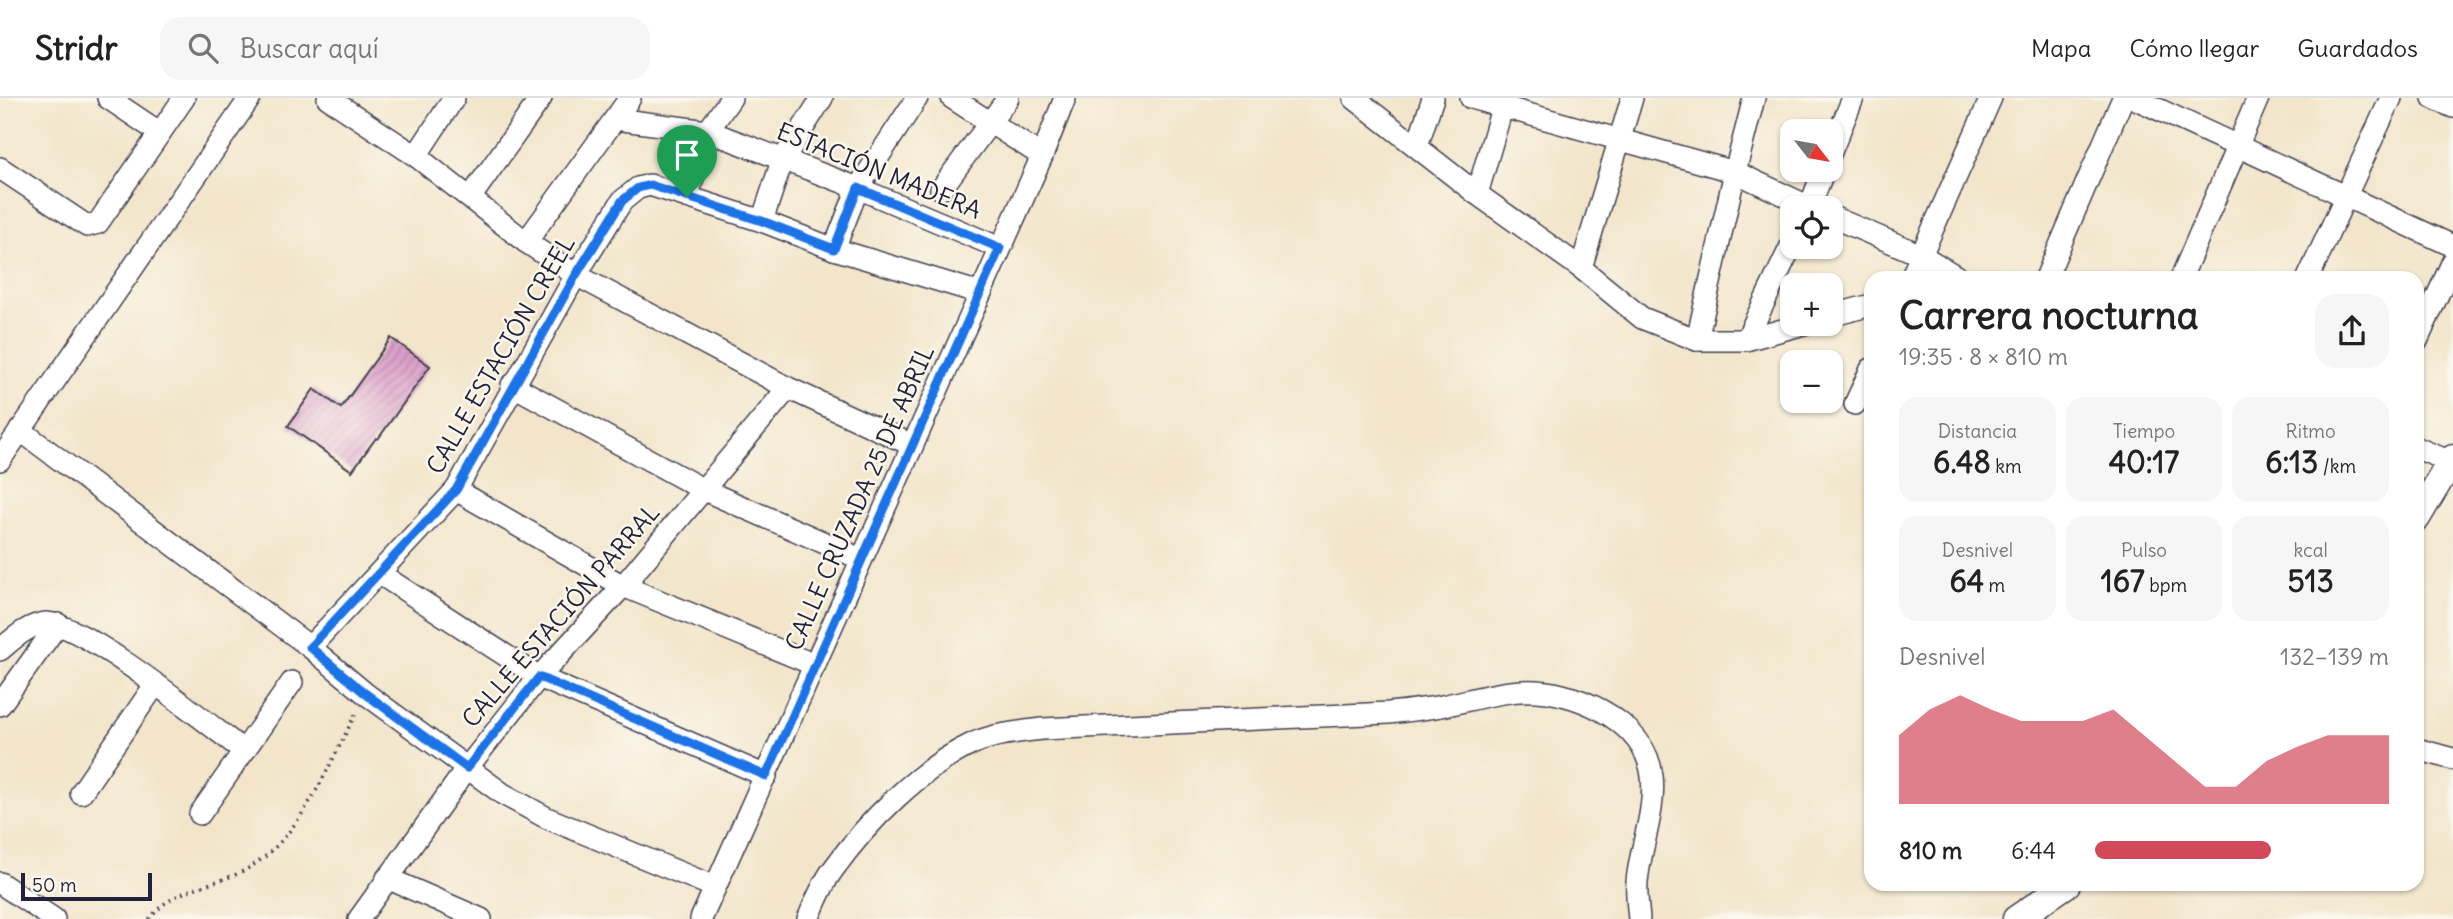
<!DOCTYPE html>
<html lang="es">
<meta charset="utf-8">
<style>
body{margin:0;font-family:Delius,sans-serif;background:#f6f6f6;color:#222;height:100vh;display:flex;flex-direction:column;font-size:26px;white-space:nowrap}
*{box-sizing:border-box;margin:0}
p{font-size:23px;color:#767676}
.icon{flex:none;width:38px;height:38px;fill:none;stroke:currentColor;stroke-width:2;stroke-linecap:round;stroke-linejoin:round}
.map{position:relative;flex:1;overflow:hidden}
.drawer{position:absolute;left:1864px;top:173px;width:560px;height:620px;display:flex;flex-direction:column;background:#fff;border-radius:21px;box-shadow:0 2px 5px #0004}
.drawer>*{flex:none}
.needle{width:46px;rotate:121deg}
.controls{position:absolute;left:1780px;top:21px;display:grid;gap:14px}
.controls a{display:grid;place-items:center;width:63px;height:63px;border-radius:14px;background:#fff;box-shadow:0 2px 5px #0004;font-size:35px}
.scale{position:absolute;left:21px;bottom:18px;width:131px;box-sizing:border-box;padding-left:7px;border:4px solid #22223b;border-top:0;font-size:19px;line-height:24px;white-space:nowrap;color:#22223b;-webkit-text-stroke:5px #fbf7ec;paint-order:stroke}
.pin{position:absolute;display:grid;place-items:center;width:60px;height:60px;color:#fff;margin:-72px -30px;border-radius:50% 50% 50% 0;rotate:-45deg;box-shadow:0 0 7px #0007}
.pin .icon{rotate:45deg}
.round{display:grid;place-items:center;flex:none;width:74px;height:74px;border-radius:21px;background:#f6f6f6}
.overview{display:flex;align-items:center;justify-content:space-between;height:119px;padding:0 35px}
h1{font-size:38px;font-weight:700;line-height:52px}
.stats{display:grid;grid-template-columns:repeat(3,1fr);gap:10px;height:119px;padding:7px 35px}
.stats div{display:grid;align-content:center;border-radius:18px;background:#f6f6f6;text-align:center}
.stats b{font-size:30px;font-weight:700}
.stats small{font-size:19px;font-weight:400}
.stats p{font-size:19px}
.chart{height:196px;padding:14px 35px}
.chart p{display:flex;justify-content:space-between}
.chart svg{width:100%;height:126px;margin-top:7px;fill:#d1495b;opacity:.7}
ul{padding:0 35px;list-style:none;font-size:23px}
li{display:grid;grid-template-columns:112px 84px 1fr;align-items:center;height:52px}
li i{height:18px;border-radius:9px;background:#d1495b}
header{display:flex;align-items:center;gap:42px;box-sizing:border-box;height:98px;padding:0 35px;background:#fff;border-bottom:2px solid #e0e0e0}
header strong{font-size:33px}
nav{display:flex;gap:38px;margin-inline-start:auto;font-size:24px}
.search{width:490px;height:63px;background:#f6f6f6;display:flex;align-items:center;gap:18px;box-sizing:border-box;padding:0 24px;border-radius:21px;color:#767676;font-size:26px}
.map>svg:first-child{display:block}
.building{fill:url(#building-hatch)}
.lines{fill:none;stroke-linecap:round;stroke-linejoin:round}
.minor-casing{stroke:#413f50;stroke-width:24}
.major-casing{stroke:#413f50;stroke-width:29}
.path{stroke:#413f50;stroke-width:3.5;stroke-dasharray:2 5;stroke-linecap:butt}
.minor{stroke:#fff;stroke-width:21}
.major{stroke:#fff;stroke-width:26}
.route-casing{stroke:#fff;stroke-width:14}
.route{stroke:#1a73e8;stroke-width:9}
.labels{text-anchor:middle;stroke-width:5;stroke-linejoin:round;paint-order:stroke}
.street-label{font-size:24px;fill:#22223b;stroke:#fbf7ec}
</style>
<header>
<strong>Stridr</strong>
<div class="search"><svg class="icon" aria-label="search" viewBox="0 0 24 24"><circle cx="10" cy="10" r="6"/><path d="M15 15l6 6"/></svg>Buscar aquí</div>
<nav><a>Mapa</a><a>Cómo llegar</a><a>Guardados</a></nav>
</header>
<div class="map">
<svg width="2453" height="821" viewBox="0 0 2453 821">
<defs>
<pattern id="building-hatch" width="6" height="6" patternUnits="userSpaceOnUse" patternTransform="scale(1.75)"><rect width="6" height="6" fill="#db9dc9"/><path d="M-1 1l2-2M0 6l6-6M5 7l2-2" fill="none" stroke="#b180a4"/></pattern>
</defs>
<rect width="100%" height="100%" fill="#fbf7ec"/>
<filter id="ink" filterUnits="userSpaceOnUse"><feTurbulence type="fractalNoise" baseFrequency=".0143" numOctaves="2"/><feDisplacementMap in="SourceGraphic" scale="14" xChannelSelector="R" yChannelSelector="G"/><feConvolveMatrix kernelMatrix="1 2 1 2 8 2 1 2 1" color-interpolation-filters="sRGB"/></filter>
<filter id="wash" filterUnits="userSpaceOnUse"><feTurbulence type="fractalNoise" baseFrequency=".00686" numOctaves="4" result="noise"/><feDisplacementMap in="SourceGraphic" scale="28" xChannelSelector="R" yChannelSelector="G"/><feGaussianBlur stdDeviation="1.57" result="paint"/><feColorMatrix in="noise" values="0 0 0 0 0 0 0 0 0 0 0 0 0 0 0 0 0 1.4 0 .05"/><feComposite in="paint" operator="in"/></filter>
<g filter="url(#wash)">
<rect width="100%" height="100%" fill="#f2e5ca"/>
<g id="blocks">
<polygon class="building" points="391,240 430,268 378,341 376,340 352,373 288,328 314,291 341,310"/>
</g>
</g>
<g filter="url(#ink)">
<use href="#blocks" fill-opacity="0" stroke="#413f50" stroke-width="2"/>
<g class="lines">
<g class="minor-casing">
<g id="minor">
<polyline points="108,0 160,35"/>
<polyline points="328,0 416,58 526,144 576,177 788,290 912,347"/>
<polyline points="952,0 1042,58"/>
<polyline points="1354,0 1477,96 1581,170 1642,220 1697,242 1746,242 1804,226"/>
<polyline points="1471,0 1735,74 1812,110"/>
<polyline points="2134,0 2453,148"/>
<polyline points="2433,0 2453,9"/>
<polyline points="615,21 708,33 858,90 1000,150"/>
<polyline points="1417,48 1433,0"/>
<polyline points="1830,56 1853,0"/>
<polyline points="416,58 454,0"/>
<polyline points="0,70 87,128 98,125 184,0"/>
<polyline points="941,91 1008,0"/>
<polyline points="1477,96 1505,0"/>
<polyline points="687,99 708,33 731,0"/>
<polyline points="470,100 541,0"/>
<polyline points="1809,110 1824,72"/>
<polyline points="1830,118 1921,157 1959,180"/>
<polyline points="762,123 782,63 822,0"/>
<polyline points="526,144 630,0"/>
<polyline points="834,151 858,90 917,0"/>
<polyline points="1581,170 1632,0"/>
<polyline points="1911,180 1991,0"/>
<polyline points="2046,180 2123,0"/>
<polyline points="2181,180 2258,0"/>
<polyline points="2308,180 2391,0"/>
<polyline points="1830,218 1871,207"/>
<polyline points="1697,242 1735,74 1754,0"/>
<polyline points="1746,242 1792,146"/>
<polyline points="2417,243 2453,163"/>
<polyline points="512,287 704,392 861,461"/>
<polyline points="1855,306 1871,271"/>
<polyline points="20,332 310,549 366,596 503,696 547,720 715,789"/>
<polyline points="2417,350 2451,364"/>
<polyline points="0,362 250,0"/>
<polyline points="456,392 623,488 815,567"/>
<polyline points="380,476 539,579 766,678"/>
<polyline points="310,549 456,392 576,177 622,103 638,90 650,87 762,123 834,151 980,195"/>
<path d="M 0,552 C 13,541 29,526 46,525 C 83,524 208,626 244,653"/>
<polyline points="0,607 58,526"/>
<polyline points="2417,651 2453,661"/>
<polyline points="81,695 155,587"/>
<polyline points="200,716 292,584"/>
<polyline points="387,780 481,821"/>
<polyline points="0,785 54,821"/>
<polyline points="359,821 467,670 539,579 623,488 788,290"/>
<polyline points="701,821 1042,58 1065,0"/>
<path d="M 808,821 C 815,805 822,787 832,773 C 866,725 920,670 974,645 C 995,636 1019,634 1042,631 L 1389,615 C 1407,613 1424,611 1442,608 C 1472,602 1505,591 1537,593 C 1584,596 1646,627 1652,678 C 1656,714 1640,749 1637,784 C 1636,796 1638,809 1639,821"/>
</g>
</g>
<g class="major-casing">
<g id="major">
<polyline points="2417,420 2453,360"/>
<polyline points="2016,821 2067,786"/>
</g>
</g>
<path class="path" d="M 149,821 C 155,815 161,807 169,803 C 191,788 220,785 243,773 C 298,746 330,665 357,613"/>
<use href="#minor" class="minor"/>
<use href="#major" class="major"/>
</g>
</g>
<g class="lines" filter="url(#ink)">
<g class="route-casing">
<polygon id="route" points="650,87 762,123 834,151 858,90 1000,150 766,678 539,579 467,670 366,596 310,549 456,392 576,177 622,103 638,90"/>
</g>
<use href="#route" class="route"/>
</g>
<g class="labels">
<g class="street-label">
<text transform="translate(879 73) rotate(22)" y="8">ESTACIÓN MADERA</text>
<text transform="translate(501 257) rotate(-60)" y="8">CALLE ESTACIÓN CREEL</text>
<text transform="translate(860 400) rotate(-66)" y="8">CALLE CRUZADA 25 DE ABRIL</text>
<text transform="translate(561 518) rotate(-49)" y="8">CALLE ESTACIÓN PARRAL</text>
</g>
</g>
</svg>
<div class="controls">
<a><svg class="needle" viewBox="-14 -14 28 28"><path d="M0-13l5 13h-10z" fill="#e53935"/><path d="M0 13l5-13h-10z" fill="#767676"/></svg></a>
<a><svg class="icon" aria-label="locate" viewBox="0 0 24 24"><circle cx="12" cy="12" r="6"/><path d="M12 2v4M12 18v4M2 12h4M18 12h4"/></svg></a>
<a>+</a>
<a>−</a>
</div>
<div class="scale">50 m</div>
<div class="pin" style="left:687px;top:99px;background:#1e9e55"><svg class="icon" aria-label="arrive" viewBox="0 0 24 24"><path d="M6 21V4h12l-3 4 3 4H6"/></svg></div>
<section class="drawer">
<div class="overview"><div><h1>Carrera nocturna</h1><p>19:35 · 8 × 810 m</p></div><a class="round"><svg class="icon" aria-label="share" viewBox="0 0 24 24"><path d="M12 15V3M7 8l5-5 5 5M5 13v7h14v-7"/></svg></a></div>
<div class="stats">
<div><p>Distancia</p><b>6.48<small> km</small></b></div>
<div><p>Tiempo</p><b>40:17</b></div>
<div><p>Ritmo</p><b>6:13<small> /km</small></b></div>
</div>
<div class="stats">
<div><p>Desnivel</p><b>64<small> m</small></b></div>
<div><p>Pulso</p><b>167<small> bpm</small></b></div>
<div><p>kcal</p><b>513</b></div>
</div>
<div class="chart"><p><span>Desnivel</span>132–139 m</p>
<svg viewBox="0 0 160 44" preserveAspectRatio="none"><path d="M0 44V20L10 11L20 6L30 11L40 15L50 15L60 15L70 11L80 20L90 29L100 38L110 38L120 29L130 24L140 20L150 20L160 20V44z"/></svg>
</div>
<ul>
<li><b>810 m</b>6:44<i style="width:60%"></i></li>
</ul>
</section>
</div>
